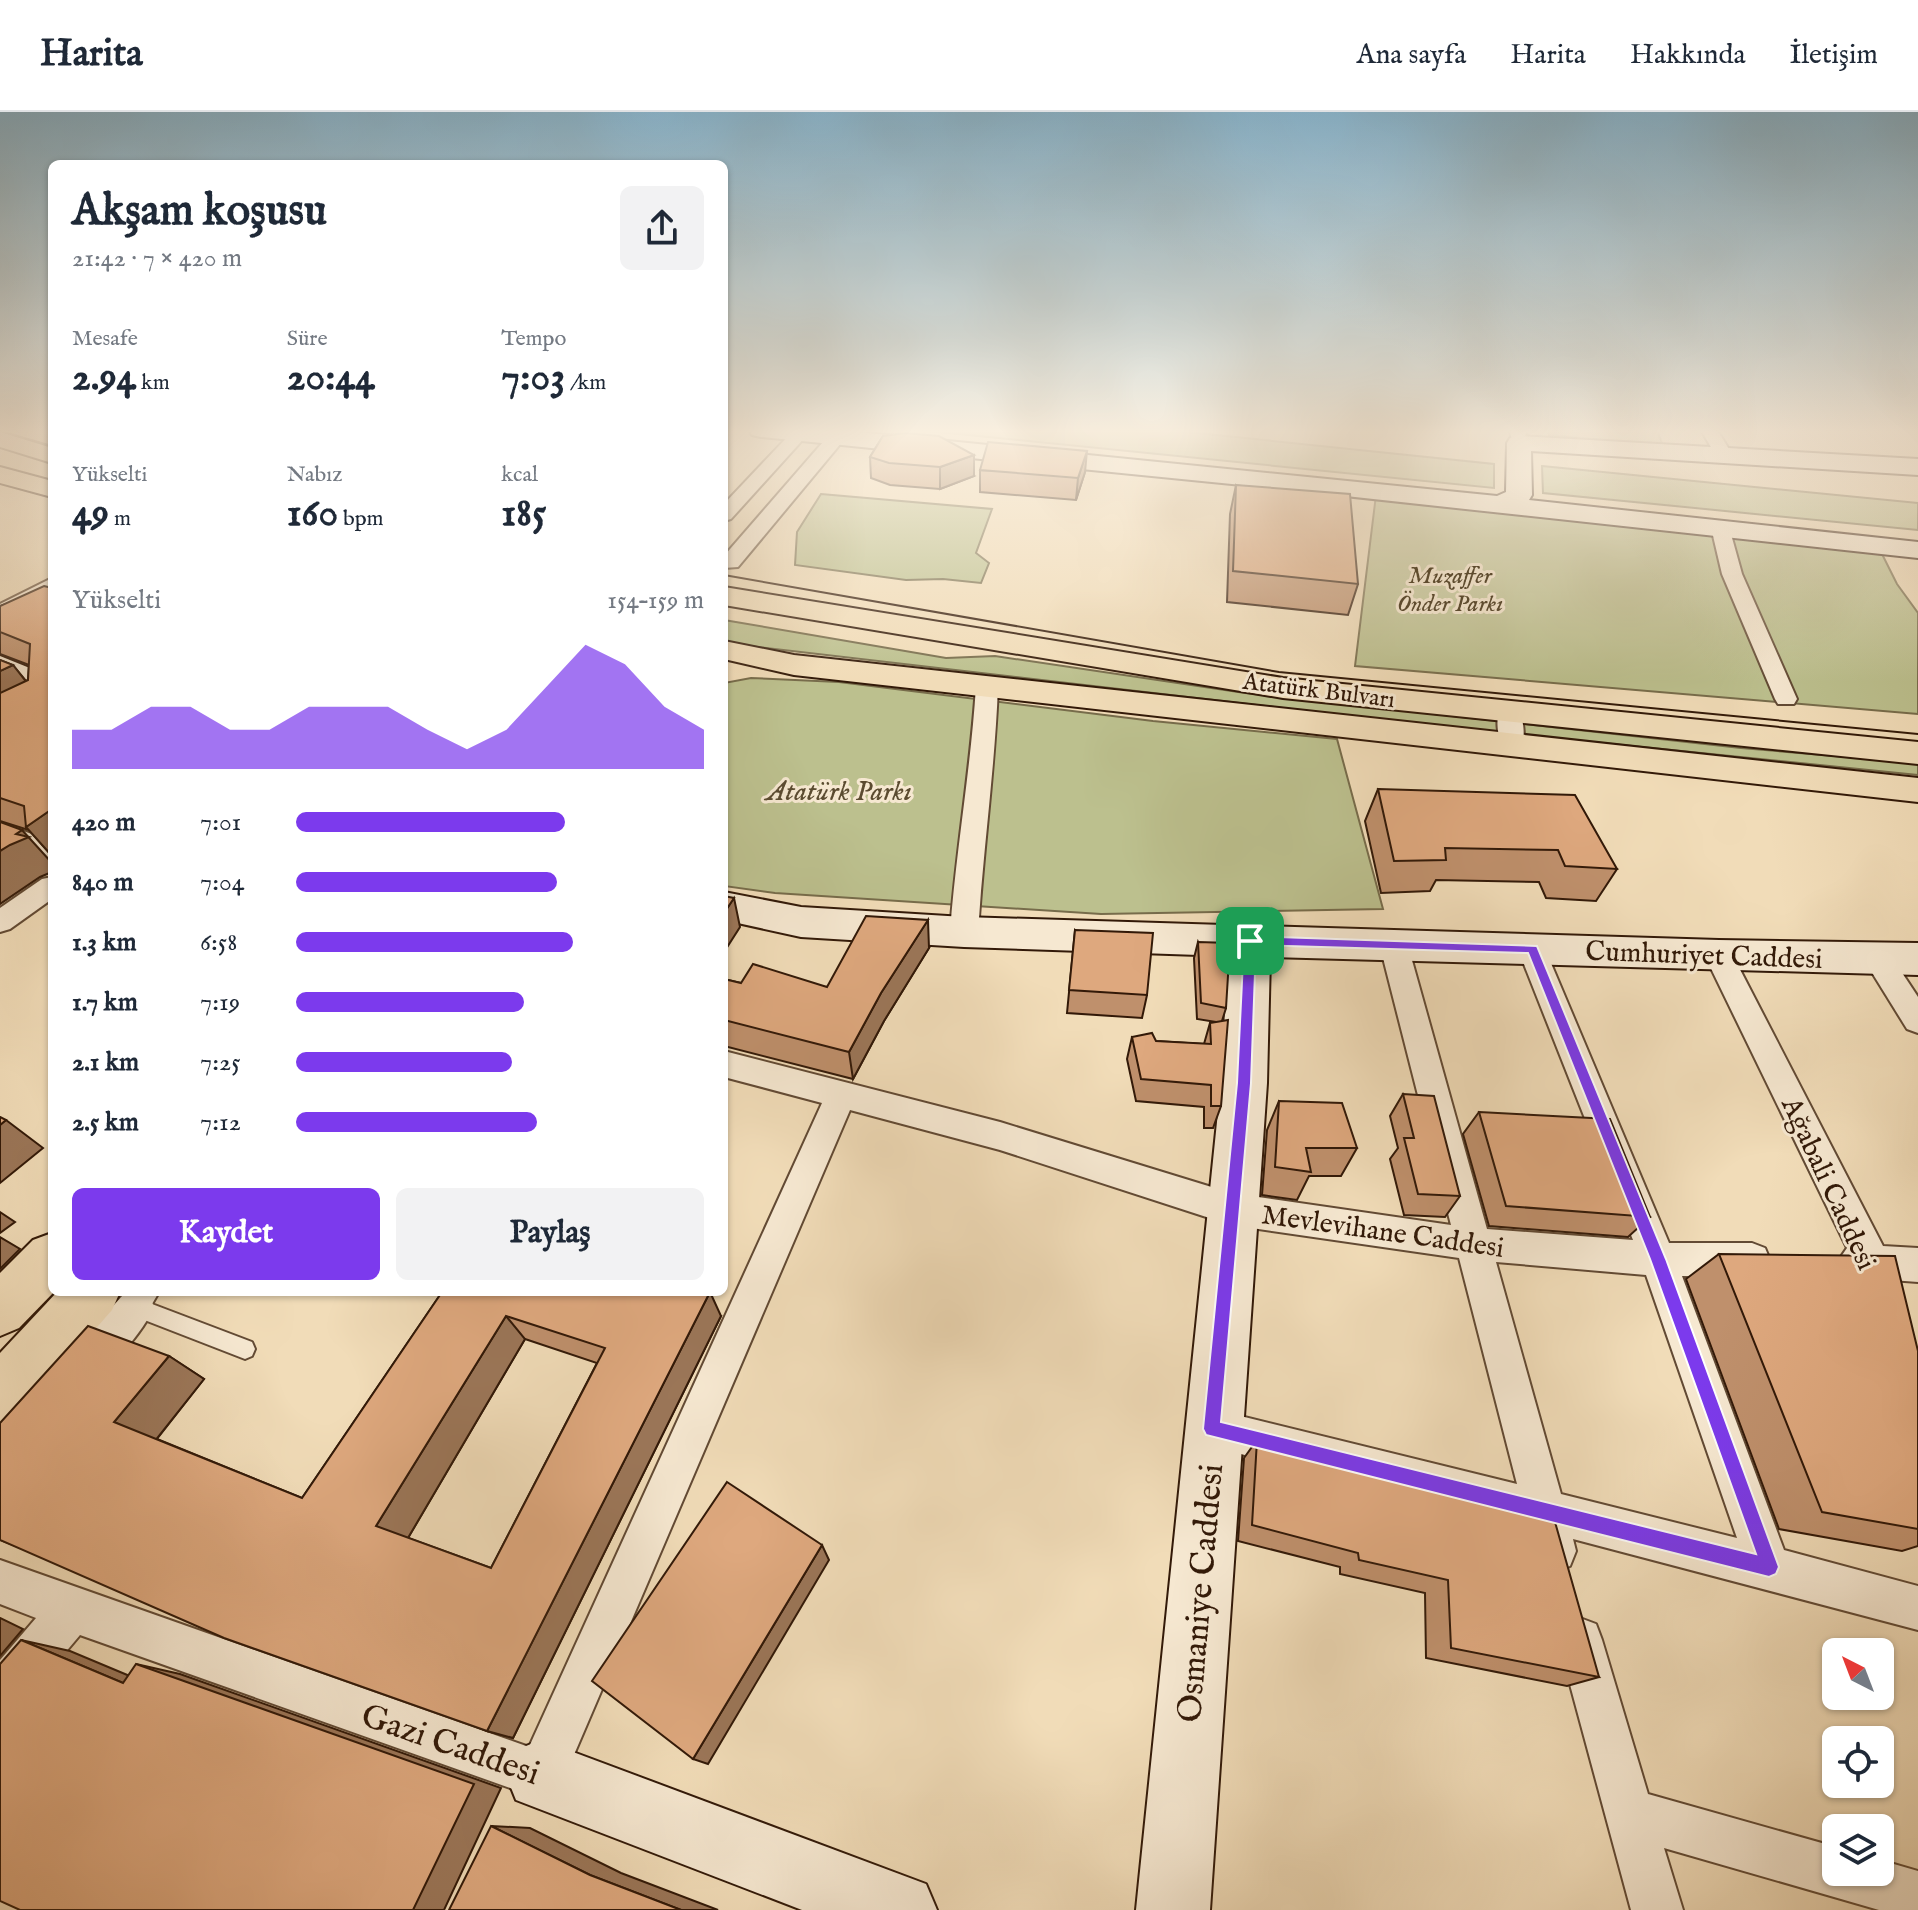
<!DOCTYPE html>
<html lang="tr">
<meta charset="utf-8">
<style>
body{margin:0;font-family:"IM FELL English",serif;background:#f2f2f3;color:#1f2937;height:100vh;display:flex;flex-direction:column;font-size:30px;white-space:nowrap}
*{box-sizing:border-box;margin:0}
p{font-size:26px;color:#747a83}
.icon{flex:none;width:44px;height:44px;fill:none;stroke:currentColor;stroke-width:2;stroke-linecap:round;stroke-linejoin:round}
.map{position:relative;flex:1;overflow:hidden}
.sheet{position:absolute;left:48px;top:48px;width:680px;height:1136px;display:flex;flex-direction:column;background:#fff;border-radius:12px;box-shadow:0 2px 6px #0004}
.sheet>*{flex:none}
.needle{width:52px;rotate:318deg}
.tools{position:absolute;left:1822px;top:1526px;display:grid;gap:16px}
.tools a{display:grid;place-items:center;width:72px;height:72px;border-radius:12px;background:#fff;box-shadow:0 2px 6px #0004;font-size:40px}
.pin{position:absolute;display:grid;place-items:center;width:68px;height:68px;color:#fff;margin:-34px;border-radius:16px;box-shadow:0 4px 12px #0006}
.round{display:grid;place-items:center;flex:none;width:84px;height:84px;border-radius:12px;background:#f2f2f3}
.summary{display:flex;align-items:center;justify-content:space-between;height:136px;padding:0 24px}
h1{font-size:44px;font-weight:800;line-height:60px}
.stats{display:grid;grid-template-columns:repeat(3,1fr);gap:12px;height:136px;padding:8px 24px}
.stats div{display:grid;align-content:center}
.stats b{font-size:40px;font-weight:800}
.stats small{font-size:22px;font-weight:400}
.stats p{font-size:22px}
.chart{height:224px;padding:16px 24px}
.chart p{display:flex;justify-content:space-between}
.chart svg{width:100%;height:144px;margin-top:8px;fill:#7c3aed;opacity:.7}
.cta{display:flex;gap:16px;margin-top:auto;padding:16px 24px}
.cta a{flex:1;height:92px;border-radius:12px;background:#7c3aed;color:#fff;font-size:32px;font-weight:800;line-height:92px;text-align:center}
.cta a+a{background:#f2f2f3;color:#1f2937}
ul{padding:0 24px;list-style:none;font-size:26px}
li{display:grid;grid-template-columns:128px 96px 1fr;align-items:center;height:60px}
li i{height:20px;border-radius:10px;background:#7c3aed}
header{display:flex;align-items:center;gap:48px;box-sizing:border-box;height:112px;padding:0 40px;background:#fff;border-bottom:2px solid #e0e1e3}
header strong{font-size:38px}
nav{display:flex;gap:44px;margin-inline-start:auto;font-size:28px}
.map>svg:first-child{display:block}
.green{fill:#bcc08e;stroke:#776c4b;stroke-width:2}
.lines{fill:none;stroke-linecap:round;stroke-linejoin:round}
.lane-casing{stroke:#624a34;stroke-width:4}
.street-casing{stroke:#624a34;stroke-width:4}
.secondary-casing{stroke:#321908;stroke-width:4}
.primary-casing{stroke:#321908;stroke-width:4}
.lane{fill:#f6e8d1;fill-rule:evenodd}
.street{fill:#f6e8d1;fill-rule:evenodd}
.secondary{fill:#f6e8d1;fill-rule:evenodd}
.primary{fill:#f1dcb8;fill-rule:evenodd}
.tram{stroke:#321908;stroke-width:2}
.wall{fill:#bf906c;stroke:#321908;stroke-width:2;fill-rule:evenodd}
.shaded-wall{fill:#9b7658;stroke:#321908;stroke-width:2}
.building{fill:#dea87e;stroke:#321908;stroke-width:2;fill-rule:evenodd}
.route{fill:#7c3aed;stroke:#fff;stroke-width:2;fill-rule:evenodd}
.labels{text-anchor:middle;stroke-width:6;stroke-linejoin:round;paint-order:stroke}
.far-park-label{font-size:24px;font-style:italic;fill:#5b4b30;stroke:#f6e8d1}
.far-street-label{font-size:24px;fill:#321908;stroke:#f6e8d1}
.park-label{font-size:28px;font-style:italic;fill:#5b4b30;stroke:#f6e8d1}
.street-label{font-size:28px;fill:#321908;stroke:#f6e8d1}
.near-street-label{font-size:34px;fill:#321908;stroke:#f6e8d1}
</style>
<header>
<strong>Harita</strong>
<nav><a>Ana sayfa</a><a>Harita</a><a>Hakkında</a><a>İletişim</a></nav>
</header>
<div class="map">
<svg width="1918" height="1798" viewBox="0 0 1918 1798">
<rect width="100%" height="100%" fill="#f1dcb8"/>
<filter id="stains"><feTurbulence type="fractalNoise" baseFrequency=".0025" numOctaves="4"/><feColorMatrix values="0 0 0 0 .2 0 0 0 0 .09 0 0 0 0 .02 0 0 0 .5 -.17"/></filter>
<radialGradient id="worn" r=".72"><stop offset=".6" stop-color="#630" stop-opacity="0"/><stop offset="1" stop-color="#630" stop-opacity=".3"/></radialGradient>
<g class="green">
<polygon points="919,318 1168,318 1494,352 1494,376"/>
<polygon points="1548,318 1657,318 1663,334 1549,323"/>
<polygon points="1542,354 1918,391 1918,418 1543,381"/>
<polygon points="821,382 992,397 976,441 989,451 981,471 943,467 906,468 795,453 797,420"/>
<polygon points="1376,383 1881,440 1897,472 1918,501 1918,602 1355,554"/>
<polygon points="724,508 946,546 995,544 1245,581 1741,636 1918,651 1918,663 1456,616 724,531"/>
<polygon points="751,566 839,570 1153,609 1337,627 1383,797 1101,802 775,781 724,774 724,571"/>
</g>
<g class="lines">
<g class="lane-casing">
<polygon id="lane" points="136,1180 159,1180 152,1192 252,1230 255,1237 252,1244 245,1247 129,1202 126,1195"/>
</g>
<g class="street-casing">
<g id="street">
<polygon points="794,318 806,318 808,322 731,407 724,409 724,392"/>
<polygon points="1510,318 1526,318 1525,335 1513,335"/>
<polygon points="1701,318 1717,318 1734,345 1731,349 1719,349"/>
<polygon points="836,321 844,326 842,330 738,455 724,456 724,444 830,322"/>
<polygon points="1720,409 1729,415 1742,462 1797,587 1794,592 1778,592 1775,587 1722,462 1711,415"/>
<polygon points="52,466 52,480 0,506 0,492"/>
<path d="M 987,567 L 998,574 C 995,656 983,738 978,820 L 974,827 L 964,830 L 954,827 L 950,820 C 956,738 971,656 976,574 Z"/>
<path d="M 1509,592 L 1517,594 C 1523,604 1527,627 1520,636 L 1504,636 C 1497,627 1495,604 1501,594 Z"/>
<polygon points="0,711 52,729 52,747 0,729"/>
<polygon points="52,765 52,787 10,817 0,820 0,796 42,767"/>
<path d="M 1394,823 L 1404,827 L 1408,834 L 1487,1117 L 1633,1128 L 1518,837 L 1522,830 L 1532,826 L 1542,830 L 1669,1131 L 1752,1131 L 1765,1136 L 1770,1148 L 1765,1160 L 1752,1165 L 1682,1164 L 1784,1438 L 1918,1474 L 1918,1518 L 1573,1427 L 1576,1439 L 1570,1454 L 1555,1460 L 1540,1454 L 1528,1416 L 1198,1331 L 1192,1317 L 1198,1303 L 1212,1297 L 1517,1372 L 1459,1146 L 1231,1113 L 1000,1038 L 850,998 L 558,1680 L 541,1687 L 80,1523 L 16,1599 L 0,1606 L 0,1548 L 36,1506 L 0,1492 L 0,1448 L 529,1635 L 822,991 L 724,965 L 724,939 L 1000,1010 L 1231,1081 L 1451,1113 L 1380,834 L 1384,827 ZM 1496,1150 L 1646,1163 L 1737,1426 L 1561,1382 Z"/>
<polygon points="1719,833 1729,836 1733,844 1883,1134 1918,1136 1918,1170 1891,1168 1888,1176 1875,1181 1862,1176 1858,1166 1843,1161 1838,1149 1847,1136 1705,844 1709,836"/>
<polygon points="1877,835 1887,838 1918,885 1918,921 1907,917 1863,846 1867,838"/>
<path d="M 129,1180 L 149,1183 L 154,1195 C 144,1218 109,1261 86,1271 L 72,1265 L 67,1252 L 72,1239 L 123,1183 Z"/>
<polygon points="1580,1506 1596,1512 1602,1528 1648,1682 1836,1735 1836,1760 1880,1760 1880,1748 1918,1759 1918,1798 1879,1798 1664,1736 1683,1798 1631,1798 1558,1528 1564,1512"/>
</g>
</g>
<g class="secondary-casing">
<g id="secondary">
<polygon points="749,318 838,318 1497,384 1506,380 1507,331 1510,326 1519,324 1918,347 1918,363 1531,339 1532,383 1529,388 1918,430 1918,446 1262,375 761,325 752,323"/>
<polygon points="0,544 52,565 52,587 0,566"/>
<polygon points="724,780 801,795 964,805 1719,828 1918,831 1918,863 1270,845 1267,971 1210,1798 1136,1798 1221,971 1228,844 964,835 801,825 724,808"/>
<polygon points="541,1628 926,1772 937,1798 802,1798 516,1688 506,1663 516,1638"/>
</g>
</g>
<g class="primary-casing">
<g id="primary">
<polygon points="0,320 52,336 52,351 0,335"/>
<polygon points="0,355 52,369 52,385 0,371"/>
<polygon points="724,475 1283,566 1918,630 1918,652 1283,586 724,493"/>
<polygon points="724,529 794,543 1918,666 1918,690 794,563 724,547"/>
<polygon points="52,1121 54,1180 19,1216 0,1224 0,1161 33,1128"/>
<polygon points="57,1180 120,1180 112,1198 20,1303 0,1312 0,1241"/>
</g>
</g>
<use href="#lane" class="lane"/>
<use href="#street" class="street"/>
<use href="#secondary" class="secondary"/>
<use href="#primary" class="primary"/>
<g class="tram">
<polyline points="0,319 52,334"/>
<polyline points="724,463 1279,560 1918,622"/>
</g>
</g>
<g class="wall">
<polygon points="883,324 974,364 940,377 890,373 871,366 870,345"/>
<polygon points="980,358 1085,360 1076,388 980,380"/>
<polygon points="1236,373 1358,472 1348,503 1227,490 1230,402"/>
<polygon points="52,476 52,744 29,718 0,709 0,548 13,553 26,569 28,568 29,553 0,542 0,494"/>
<polygon points="1378,677 1617,757 1596,789 1546,786 1539,770 1436,768 1430,779 1381,781 1365,709"/>
<polygon points="1075,818 1147,883 1142,906 1067,901"/>
<polygon points="1198,830 1226,896 1222,909 1221,994 1213,1016 1204,1016 1204,995 1136,989 1127,947 1132,925 1156,929 1204,932 1210,911 1216,910 1197,907 1194,846"/>
<polygon points="929,836 884,909 853,967 724,934 724,867 741,871 827,875"/>
<polygon points="1403,982 1460,1084 1445,1105 1404,1103 1390,1047 1398,1036 1390,1004"/>
<polygon points="1279,989 1357,1036 1341,1064 1309,1064 1297,1088 1262,1083 1267,1018"/>
<polygon points="1479,1000 1650,1105 1628,1125 1489,1114 1463,1022"/>
<polygon points="1719,1142 1918,1239 1918,1434 1902,1439 1779,1417 1686,1167"/>
<path d="M 442,1180 L 721,1204 L 513,1626 L 487,1619 L 0,1428 L 169,1244 L 204,1267 L 157,1327 L 302,1386 ZM 525,1227 L 597,1251 L 491,1456 L 408,1426 Z"/>
<polygon points="1257,1328 1599,1565 1567,1574 1426,1546 1425,1481 1340,1462 1340,1455 1238,1429 1244,1346"/>
</g>
<g class="shaded-wall">
<polygon points="1087,339 1085,360 1076,388 1078,366"/>
<polygon points="974,343 974,364 940,377 940,355"/>
<polygon points="13,553 38,585 0,604 0,559"/>
<polygon points="52,697 52,744 26,715"/>
<polygon points="22,718 52,751 52,760 40,765 0,792 0,739 16,722"/>
<polygon points="734,786 740,815 724,840 724,801"/>
<polygon points="928,808 929,836 884,909 853,967 849,940 881,881"/>
<polygon points="6,1008 43,1036 0,1071 0,1013"/>
<polygon points="0,1100 15,1110 0,1121"/>
<polygon points="0,1125 20,1137 0,1157"/>
<polygon points="710,1180 721,1204 513,1626 487,1619"/>
<polygon points="506,1204 525,1227 405,1431 376,1414"/>
<polygon points="169,1244 204,1267 154,1330 114,1310"/>
<polygon points="822,1433 829,1448 708,1652 693,1647"/>
<polygon points="0,1506 23,1517 0,1544"/>
<polygon points="21,1528 70,1539 168,1580 123,1571"/>
<polygon points="136,1552 180,1562 501,1676 444,1798 413,1798"/>
<polygon points="491,1714 530,1716 621,1761 718,1798 681,1798 590,1763"/>
</g>
<g class="building">
<polygon points="905,321 939,324 974,343 940,355 889,351 870,345 883,324"/>
<polygon points="988,330 1087,339 1078,366 980,358"/>
<polygon points="1236,373 1350,382 1358,472 1233,459"/>
<polygon points="44,474 52,476 52,697 26,715 24,694 0,686 0,581 28,568 30,532 0,520 0,494"/>
<polygon points="0,548 13,553 0,559"/>
<polygon points="1378,677 1575,683 1617,757 1565,754 1558,738 1445,736 1446,748 1394,749"/>
<polygon points="0,710 22,718 16,722 29,725 10,733 0,739"/>
<polygon points="724,784 734,786 724,801"/>
<polygon points="866,804 928,808 881,881 849,940 724,908 724,867 741,871 753,852 827,875"/>
<polygon points="1075,818 1153,821 1147,883 1069,878"/>
<polygon points="1198,830 1230,831 1226,896 1201,891"/>
<polygon points="1228,908 1221,994 1211,994 1211,973 1141,967 1132,925 1152,921 1156,929 1211,932 1210,911"/>
<polygon points="1403,982 1434,984 1460,1084 1418,1082 1404,1026 1414,1026"/>
<polygon points="1279,989 1342,991 1357,1036 1306,1036 1311,1060 1275,1055"/>
<polygon points="1479,1000 1610,1007 1650,1105 1506,1094"/>
<polygon points="0,1005 6,1008 0,1013"/>
<polygon points="1719,1142 1895,1144 1918,1239 1918,1417 1822,1400"/>
<path d="M 442,1180 L 710,1180 L 487,1619 L 224,1526 L 0,1428 L 0,1311 L 88,1214 L 169,1244 L 114,1310 L 302,1386 ZM 506,1204 L 605,1236 L 491,1456 L 376,1414 Z"/>
<polygon points="1257,1328 1553,1403 1599,1565 1451,1536 1448,1468 1359,1448 1358,1441 1252,1413"/>
<polygon points="727,1370 822,1433 693,1647 592,1569"/>
<polygon points="21,1528 123,1571 136,1552 474,1672 413,1798 20,1798 0,1789 0,1552"/>
<polygon points="491,1714 590,1763 681,1798 449,1798"/>
</g>
<linearGradient id="sky" x2="0" y2="1"><stop stop-color="#89b7d1"/><stop offset="0.56" stop-color="#f9efdf"/><stop offset="1" stop-color="#f9efdf" stop-opacity="0"/></linearGradient>
<rect width="1918" height="570" fill="url(#sky)"/>
<path class="route" d="M 1250,824 L 1537,834 L 1666,1147 L 1779,1455 L 1776,1462 L 1769,1465 L 1206,1323 L 1203,1317 L 1237,971 L 1244,829 ZM 1256,833 L 1528,841 L 1650,1147 L 1756,1442 L 1221,1310 L 1251,971 Z"/>
<g class="labels">
<g class="far-park-label">
<text x="1450" y="471">Muzaffer<tspan x="1450" dy="28">Önder Parkı</tspan></text>
</g>
<g class="far-street-label">
<text transform="translate(1319 578) rotate(7)" y="8">Atatürk Bulvarı</text>
</g>
<g class="park-label">
<text x="839" y="688">Atatürk Parkı</text>
</g>
<g class="street-label">
<text transform="translate(1704 842) rotate(2)" y="10">Cumhuriyet Caddesi</text>
<text transform="translate(1830 1071) rotate(65)" y="10">Ağabali Caddesi</text>
<text transform="translate(1383 1118) rotate(8)" y="10">Mevlevihane Caddesi</text>
</g>
<g class="near-street-label">
<text transform="translate(1199 1481) rotate(-85)" y="12">Osmaniye Caddesi</text>
<text transform="translate(451 1631) rotate(19)" y="12">Gazi Caddesi</text>
</g>
</g>
<rect width="100%" height="100%" filter="url(#stains)"/>
<rect width="100%" height="100%" fill="url(#worn)"/>
</svg>
<div class="tools">
<a><svg class="needle" viewBox="-14 -14 28 28"><path d="M0-13l5 13h-10z" fill="#e53935"/><path d="M0 13l5-13h-10z" fill="#747a83"/></svg></a>
<a><svg class="icon" aria-label="locate" viewBox="0 0 24 24"><circle cx="12" cy="12" r="6"/><path d="M12 2v4M12 18v4M2 12h4M18 12h4"/></svg></a>
<a><svg class="icon" aria-label="layers" viewBox="0 0 24 24"><path d="M12 4l9 5-9 5-9-5zM3 14l9 5 9-5"/></svg></a>
</div>
<div class="pin" style="left:1250px;top:829px;background:#1e9e55"><svg class="icon" aria-label="arrive" viewBox="0 0 24 24"><path d="M6 21V4h12l-3 4 3 4H6"/></svg></div>
<section class="sheet">
<div class="summary"><div><h1>Akşam koşusu</h1><p>21:42 · 7 × 420 m</p></div><a class="round"><svg class="icon" aria-label="share" viewBox="0 0 24 24"><path d="M12 15V3M7 8l5-5 5 5M5 13v7h14v-7"/></svg></a></div>
<div class="stats">
<div><p>Mesafe</p><b>2.94<small> km</small></b></div>
<div><p>Süre</p><b>20:44</b></div>
<div><p>Tempo</p><b>7:03<small> /km</small></b></div>
</div>
<div class="stats">
<div><p>Yükselti</p><b>49<small> m</small></b></div>
<div><p>Nabız</p><b>160<small> bpm</small></b></div>
<div><p>kcal</p><b>185</b></div>
</div>
<div class="chart"><p><span>Yükselti</span>154–159 m</p>
<svg viewBox="0 0 160 44" preserveAspectRatio="none"><path d="M0 44V32L10 32L20 25L30 25L40 32L50 32L60 25L70 25L80 25L90 32L100 38L110 32L120 19L130 6L140 12L150 25L160 32V44z"/></svg>
</div>
<ul>
<li><b>420 m</b>7:01<i style="width:66%"></i></li>
<li><b>840 m</b>7:04<i style="width:64%"></i></li>
<li><b>1.3 km</b>6:58<i style="width:68%"></i></li>
<li><b>1.7 km</b>7:19<i style="width:56%"></i></li>
<li><b>2.1 km</b>7:25<i style="width:53%"></i></li>
<li><b>2.5 km</b>7:12<i style="width:59%"></i></li>
</ul>
<div class="cta"><a>Kaydet</a><a>Paylaş</a></div>
</section>
</div>
